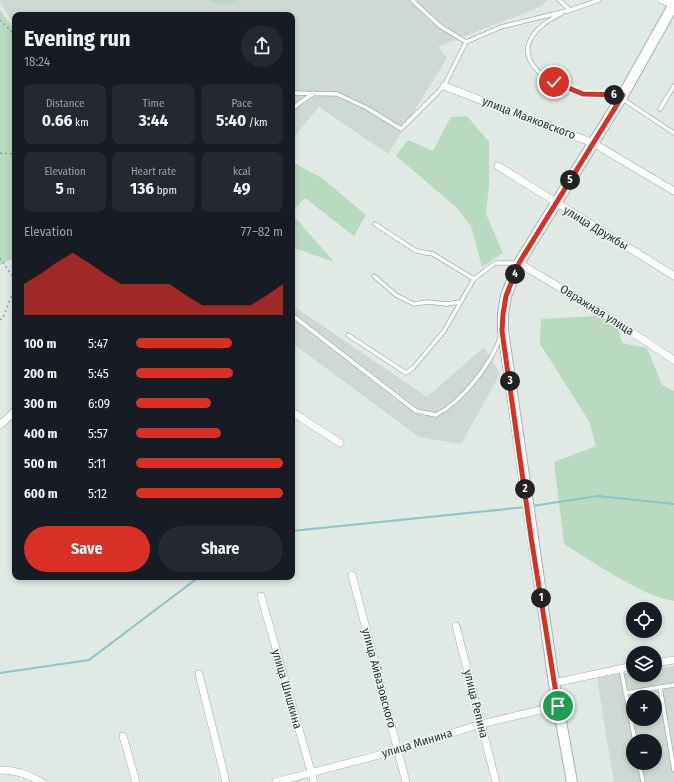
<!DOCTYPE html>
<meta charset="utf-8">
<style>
body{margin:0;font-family:"Fira Sans Condensed",sans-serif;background:#242831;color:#f1f3f6;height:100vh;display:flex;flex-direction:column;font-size:15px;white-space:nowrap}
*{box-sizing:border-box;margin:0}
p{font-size:13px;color:#9ea1a6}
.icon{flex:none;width:22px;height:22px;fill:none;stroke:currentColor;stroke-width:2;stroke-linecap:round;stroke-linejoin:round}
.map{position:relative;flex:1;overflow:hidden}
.drawer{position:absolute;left:12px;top:12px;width:283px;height:568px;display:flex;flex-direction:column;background:#171b24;border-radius:8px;box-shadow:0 2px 6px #0003}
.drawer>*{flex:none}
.buttons{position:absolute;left:626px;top:602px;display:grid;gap:8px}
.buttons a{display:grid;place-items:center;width:36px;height:36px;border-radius:50%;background:#171b24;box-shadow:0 2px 6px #0003;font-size:20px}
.pin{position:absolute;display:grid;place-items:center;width:34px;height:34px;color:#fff;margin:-17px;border:2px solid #fff;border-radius:50%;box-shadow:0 1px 4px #0007}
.km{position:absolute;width:20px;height:20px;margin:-10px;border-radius:50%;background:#222;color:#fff;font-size:11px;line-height:20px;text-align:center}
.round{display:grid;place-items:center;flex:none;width:42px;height:42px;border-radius:21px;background:#242831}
.head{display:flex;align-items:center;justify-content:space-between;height:68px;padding:0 12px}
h1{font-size:22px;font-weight:700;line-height:30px}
.metrics{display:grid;grid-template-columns:repeat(3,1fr);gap:6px;height:68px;padding:4px 12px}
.metrics div{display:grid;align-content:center;border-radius:8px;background:#242831;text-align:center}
.metrics b{font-size:17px;font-weight:700}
.metrics small{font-size:11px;font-weight:400}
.metrics p{font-size:11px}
.chart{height:112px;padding:8px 12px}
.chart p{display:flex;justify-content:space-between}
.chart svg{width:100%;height:72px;margin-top:4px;fill:#d93025;opacity:.7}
.button{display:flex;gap:8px;margin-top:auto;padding:8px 12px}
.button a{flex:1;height:46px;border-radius:24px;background:#d93025;color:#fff;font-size:16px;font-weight:700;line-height:46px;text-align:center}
.button a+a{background:#242831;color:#f1f3f6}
ul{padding:0 12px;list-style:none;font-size:13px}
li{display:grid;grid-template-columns:64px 48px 1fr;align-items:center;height:30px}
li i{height:10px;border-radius:5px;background:#d93025}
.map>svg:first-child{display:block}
.built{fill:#ced9d3;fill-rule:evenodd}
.green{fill:#bad9c1}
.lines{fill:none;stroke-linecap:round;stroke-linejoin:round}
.stream{stroke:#8cc4ca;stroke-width:2}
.service-casing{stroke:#a3b0ab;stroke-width:5}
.minor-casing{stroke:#a3b0ab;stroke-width:8}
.secondary-casing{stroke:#a0b4ac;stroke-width:12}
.path{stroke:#83aa9c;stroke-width:1.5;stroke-dasharray:2 3;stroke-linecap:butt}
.service{stroke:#fff;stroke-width:3.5}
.minor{stroke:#fff;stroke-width:7}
.secondary{stroke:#fff;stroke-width:10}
.route-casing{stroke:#fff;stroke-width:8}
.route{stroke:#d93025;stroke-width:5}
.labels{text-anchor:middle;stroke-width:3;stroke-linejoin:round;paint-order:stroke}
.street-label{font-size:12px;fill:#223831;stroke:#f0f6f3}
</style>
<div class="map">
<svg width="674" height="782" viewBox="0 0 674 782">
<rect width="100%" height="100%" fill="#e0e9e4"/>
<g class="built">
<polygon points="0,0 547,0 542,6 438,47 447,58 388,154 319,107 292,139 292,15 15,15 15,26 0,3"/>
<polygon points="292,305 427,397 484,347 500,374 461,444 419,437 292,343"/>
<path d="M 674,666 L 674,782 L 614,782 L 597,678 L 633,672 L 633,675 L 655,675 L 655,669 ZM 633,697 L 655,697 L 655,719 L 633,719 ZM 633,741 L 655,741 L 655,763 L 633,763 Z"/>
</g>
<g class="green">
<path d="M 208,0 L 238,0 C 228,7 219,6 208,0 Z"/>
<polygon points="0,10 15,31 15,257 0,265"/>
<polygon points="467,116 489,142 489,185 486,214 503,253 482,267 471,226 456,207 396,156 408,140 433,151 451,117"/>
<polygon points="292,162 322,178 366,215 354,236 305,198 292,212"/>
<polygon points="292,214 334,262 292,247"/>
<path d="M 614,315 L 622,343 L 647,348 L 662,385 L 674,391 L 674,601 C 645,598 590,560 564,544 L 554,462 L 596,446 L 589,421 L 540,344 L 541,319 Z"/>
</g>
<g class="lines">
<g class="stream">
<polyline points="532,506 598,496 674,504"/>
<polyline points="292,531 526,507"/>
<polyline points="0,673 89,660 199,577"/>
</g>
<g class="service-casing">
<g id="service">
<polyline points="412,0 440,26 466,42"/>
<polyline points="559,0 570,10"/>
<polyline points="568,11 599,0"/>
<path d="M 562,13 C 501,43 530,80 582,93 C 594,96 609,95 622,95"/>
<polyline points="292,93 337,94 367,108 401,129 444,86 466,42 501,27 570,10"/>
<polyline points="621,98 674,133"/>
<polyline points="660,109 674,86"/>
<polyline points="292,110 298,104 314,93"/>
<polyline points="375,224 416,251 433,254 474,279"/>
<polyline points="374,276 396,295 414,304 428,302 447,304 460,302"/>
<path d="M 292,315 L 416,411 L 436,415 C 463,401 491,364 501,336"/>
<polyline points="348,335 406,373 413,368 444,331 474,279 495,263 518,263"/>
<polyline points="621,669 635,741"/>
<polyline points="660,687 674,770"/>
<polyline points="625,693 674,685"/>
<polyline points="639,763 643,782"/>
</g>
</g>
<g class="minor-casing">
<g id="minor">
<polyline points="662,0 674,5"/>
<polyline points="444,86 593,143 674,191"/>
<polyline points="498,166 674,276"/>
<polyline points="519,263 612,319 674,360"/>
<polyline points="292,412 340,443"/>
<polyline points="0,425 15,411"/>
<polyline points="352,575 406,782"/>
<polyline points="261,596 314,782"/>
<polyline points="456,626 496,782"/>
<polyline points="655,663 674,660"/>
<polyline points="199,674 226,782"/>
<polyline points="554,683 633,666"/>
<polyline points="123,736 136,782"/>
<path d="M 0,770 C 16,770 28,774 41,782"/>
<polyline points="276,782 398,750 481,724 558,706"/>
</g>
</g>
<g class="secondary-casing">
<polyline id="secondary" points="572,782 554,683 503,331 503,314 506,296 519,263 623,95 674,4"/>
</g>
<g class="path">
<polyline points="0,20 15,35"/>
<polyline points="0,153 15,154"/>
<polyline points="0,258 15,280"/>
<polyline points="0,320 3,318 15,287"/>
</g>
<use href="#service" class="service"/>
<use href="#minor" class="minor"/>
<use href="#secondary" class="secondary"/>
</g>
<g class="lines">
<g class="route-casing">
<polyline id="route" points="554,82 583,94 623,95 519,263 506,296 503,314 502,331 531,537 558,706"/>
</g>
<use href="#route" class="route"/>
</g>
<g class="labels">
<g class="street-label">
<text transform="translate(529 118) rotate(21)" y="4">улица Маяковского</text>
<text transform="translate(596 228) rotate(31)" y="4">улица Дружбы</text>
<text transform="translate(597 310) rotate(32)" y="4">Овражная улица</text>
<text transform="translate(379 678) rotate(75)" y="4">улица Айвазовского</text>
<text transform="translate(287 689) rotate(74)" y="4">улица Шишкина</text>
<text transform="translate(476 704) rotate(76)" y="4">улица Репина</text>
<text transform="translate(417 743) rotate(-17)" y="4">улица Минина</text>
</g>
</g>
</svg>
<div class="buttons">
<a><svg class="icon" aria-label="locate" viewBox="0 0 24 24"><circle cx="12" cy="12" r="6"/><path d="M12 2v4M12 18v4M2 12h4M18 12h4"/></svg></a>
<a><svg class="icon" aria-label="layers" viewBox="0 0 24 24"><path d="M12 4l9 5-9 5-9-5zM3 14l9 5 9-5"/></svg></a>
<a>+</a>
<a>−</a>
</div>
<div class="pin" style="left:558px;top:706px;background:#1e9e55"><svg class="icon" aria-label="arrive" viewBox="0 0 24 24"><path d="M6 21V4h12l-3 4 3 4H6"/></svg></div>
<div class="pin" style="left:554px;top:82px;background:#d93025"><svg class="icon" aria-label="check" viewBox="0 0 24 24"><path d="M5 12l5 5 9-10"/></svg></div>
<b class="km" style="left:541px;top:598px">1</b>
<b class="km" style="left:525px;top:489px">2</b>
<b class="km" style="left:510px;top:381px">3</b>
<b class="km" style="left:515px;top:274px">4</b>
<b class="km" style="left:570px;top:180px">5</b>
<b class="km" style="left:614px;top:95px">6</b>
<section class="drawer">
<div class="head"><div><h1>Evening run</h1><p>18:24</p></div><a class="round"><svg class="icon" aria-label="share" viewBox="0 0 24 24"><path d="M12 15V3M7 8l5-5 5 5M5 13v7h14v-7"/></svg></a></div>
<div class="metrics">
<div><p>Distance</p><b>0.66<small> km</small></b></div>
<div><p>Time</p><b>3:44</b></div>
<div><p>Pace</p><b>5:40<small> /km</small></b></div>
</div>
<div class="metrics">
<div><p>Elevation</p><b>5<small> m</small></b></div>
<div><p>Heart rate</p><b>136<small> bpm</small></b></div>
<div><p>kcal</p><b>49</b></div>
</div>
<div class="chart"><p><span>Elevation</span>77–82 m</p>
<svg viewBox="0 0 160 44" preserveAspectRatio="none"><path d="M0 44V25L10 19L20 12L30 6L40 12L50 19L60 25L70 25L80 25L90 25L100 32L110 38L120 38L130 38L140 38L150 32L160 25V44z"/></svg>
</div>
<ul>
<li><b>100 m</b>5:47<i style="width:65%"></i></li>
<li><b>200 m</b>5:45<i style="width:66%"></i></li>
<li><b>300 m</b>6:09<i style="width:51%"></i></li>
<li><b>400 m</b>5:57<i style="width:58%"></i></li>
<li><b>500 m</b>5:11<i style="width:100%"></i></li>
<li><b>600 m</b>5:12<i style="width:100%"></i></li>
</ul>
<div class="button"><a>Save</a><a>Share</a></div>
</section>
</div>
